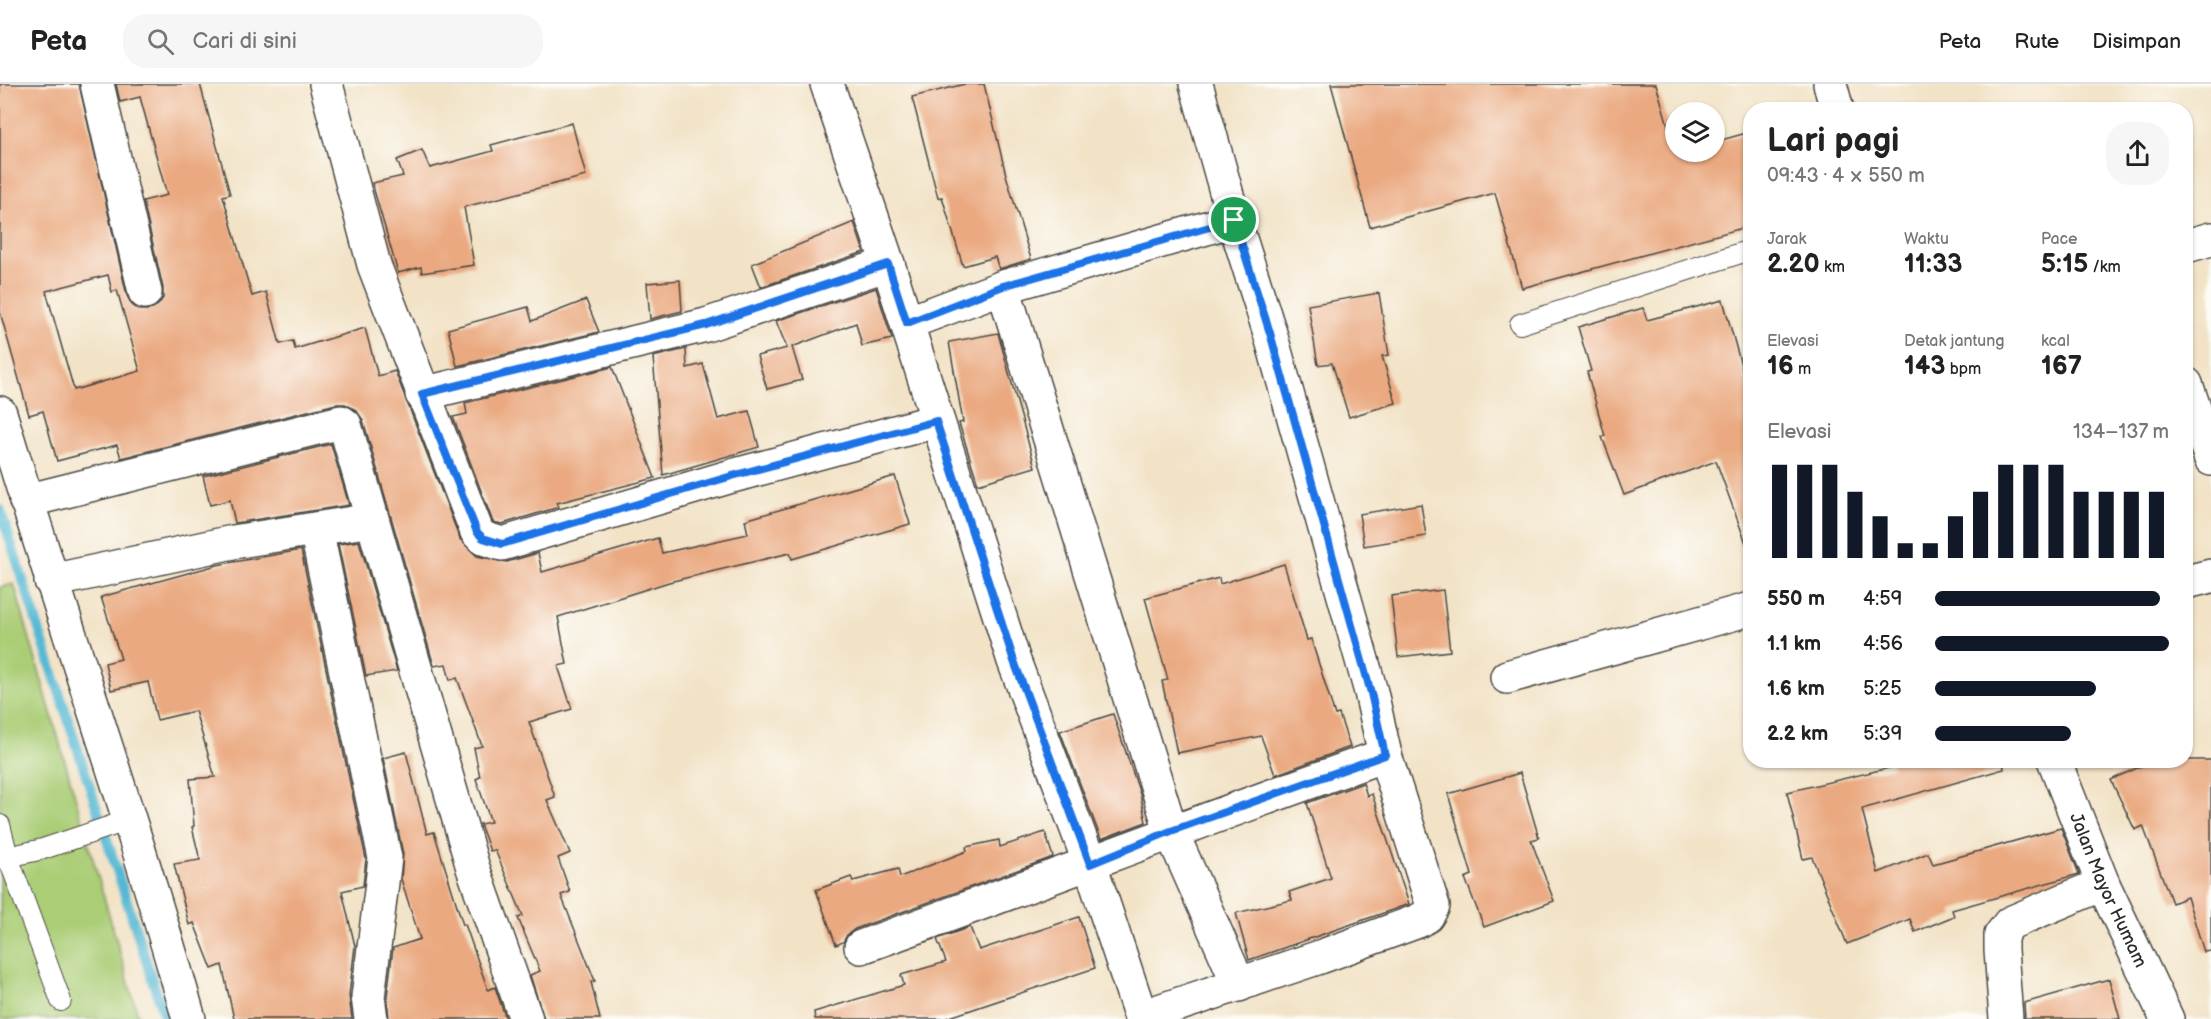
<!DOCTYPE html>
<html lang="id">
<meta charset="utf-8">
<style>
body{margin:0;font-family:"Balsamiq Sans",sans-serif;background:#f6f6f6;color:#222;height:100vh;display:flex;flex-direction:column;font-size:22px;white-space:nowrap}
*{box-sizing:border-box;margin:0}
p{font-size:20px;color:#767676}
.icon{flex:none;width:33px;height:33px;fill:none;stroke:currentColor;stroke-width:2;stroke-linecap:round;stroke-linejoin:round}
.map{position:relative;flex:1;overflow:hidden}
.sheet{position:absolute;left:1743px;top:18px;width:450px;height:666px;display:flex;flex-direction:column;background:#fff;border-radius:24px;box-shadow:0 2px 4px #0004}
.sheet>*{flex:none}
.controls{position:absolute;left:1665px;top:18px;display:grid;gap:12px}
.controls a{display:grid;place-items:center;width:60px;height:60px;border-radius:50%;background:#fff;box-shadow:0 2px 4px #0004;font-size:30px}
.pin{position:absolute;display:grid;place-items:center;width:51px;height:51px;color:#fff;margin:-26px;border:3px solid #fff;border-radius:50%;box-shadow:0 2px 6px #0007}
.round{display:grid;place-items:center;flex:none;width:63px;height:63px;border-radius:24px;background:#f6f6f6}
.headline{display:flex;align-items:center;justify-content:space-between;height:102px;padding:0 24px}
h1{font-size:33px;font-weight:800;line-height:45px}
.figures{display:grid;grid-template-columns:repeat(3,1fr);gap:9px;height:102px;padding:6px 24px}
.figures div{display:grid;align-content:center}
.figures b{font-size:26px;font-weight:800}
.figures small{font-size:16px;font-weight:400}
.figures p{font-size:16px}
.chart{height:168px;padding:12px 24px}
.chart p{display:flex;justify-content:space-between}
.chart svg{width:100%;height:108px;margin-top:6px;stroke:#111827;stroke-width:6}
ul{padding:0 24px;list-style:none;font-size:20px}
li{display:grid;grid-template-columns:96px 72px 1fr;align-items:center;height:45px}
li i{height:15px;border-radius:8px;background:#111827}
header{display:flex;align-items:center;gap:36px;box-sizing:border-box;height:84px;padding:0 30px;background:#fff;border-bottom:2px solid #e0e0e0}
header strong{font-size:28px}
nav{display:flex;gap:33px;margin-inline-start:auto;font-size:21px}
.search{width:420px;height:54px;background:#f6f6f6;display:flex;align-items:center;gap:15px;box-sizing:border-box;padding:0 21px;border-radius:24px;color:#767676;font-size:22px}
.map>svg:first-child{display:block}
.green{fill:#aacd76;stroke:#6a7c50;stroke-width:1.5}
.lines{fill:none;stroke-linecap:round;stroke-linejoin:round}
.stream{stroke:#56b9d4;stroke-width:10}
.building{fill:#eaa980;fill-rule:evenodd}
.lane-casing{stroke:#494742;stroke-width:22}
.street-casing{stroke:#494742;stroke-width:36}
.secondary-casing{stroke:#494742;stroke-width:36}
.lane{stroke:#fff;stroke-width:20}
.street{stroke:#fff;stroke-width:33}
.secondary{stroke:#fff;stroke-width:33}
.route-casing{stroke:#fff;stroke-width:12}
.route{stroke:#1a73e8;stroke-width:8}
.labels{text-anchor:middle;stroke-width:4.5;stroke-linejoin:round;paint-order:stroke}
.street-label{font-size:18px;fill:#2b2b2b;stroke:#fdfcf7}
</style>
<header>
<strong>Peta</strong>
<div class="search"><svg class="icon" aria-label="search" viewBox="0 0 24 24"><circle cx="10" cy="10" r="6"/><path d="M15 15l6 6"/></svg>Cari di sini</div>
<nav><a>Peta</a><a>Rute</a><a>Disimpan</a></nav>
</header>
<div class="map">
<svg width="2211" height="935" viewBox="0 0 2211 935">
<rect width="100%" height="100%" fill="#fdfcf7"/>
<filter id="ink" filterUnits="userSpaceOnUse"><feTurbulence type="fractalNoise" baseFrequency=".0167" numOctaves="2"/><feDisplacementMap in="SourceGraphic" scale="12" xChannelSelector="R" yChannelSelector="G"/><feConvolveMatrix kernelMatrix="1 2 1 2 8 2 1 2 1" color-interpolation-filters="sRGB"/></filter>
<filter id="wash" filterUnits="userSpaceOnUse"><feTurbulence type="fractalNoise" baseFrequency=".008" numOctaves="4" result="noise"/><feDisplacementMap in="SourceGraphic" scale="24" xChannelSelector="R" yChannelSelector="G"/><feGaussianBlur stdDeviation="1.35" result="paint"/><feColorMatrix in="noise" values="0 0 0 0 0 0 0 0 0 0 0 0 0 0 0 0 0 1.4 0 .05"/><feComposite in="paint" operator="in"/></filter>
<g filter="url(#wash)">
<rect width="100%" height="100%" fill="#f2e3c7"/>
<polygon class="green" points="14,500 139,935 0,935 0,503"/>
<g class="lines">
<polyline class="stream" points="0,425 165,935"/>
</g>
<g id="blocks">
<g class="building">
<path d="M 0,0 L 79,0 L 127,212 L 132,221 L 139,226 L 149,226 L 158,221 L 163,214 L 163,204 L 143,117 L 167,111 L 140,13 L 120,18 L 116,0 L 200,0 L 230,110 L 223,112 L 252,212 L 266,208 L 280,260 L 293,257 L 295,265 L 365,244 L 378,292 L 395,287 L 460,455 L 477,472 L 507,478 L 538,469 L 542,488 L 658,454 L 662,469 L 748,450 L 745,436 L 895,392 L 910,440 L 792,475 L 790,469 L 669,498 L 558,533 L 567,580 L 558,582 L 572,625 L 529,638 L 555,713 L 547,716 L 570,769 L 558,774 L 570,808 L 561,811 L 595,897 L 591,898 L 600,935 L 544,935 L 530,891 L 540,887 L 518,834 L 523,832 L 495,766 L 490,767 L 480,740 L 491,738 L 476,695 L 480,693 L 474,664 L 482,662 L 457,594 L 450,596 L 446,580 L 434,582 L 363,336 L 356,326 L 345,320 L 336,320 L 121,374 L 117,361 L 57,377 L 43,327 L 29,331 L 0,228 ZM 108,191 L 112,208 L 117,206 L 140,287 L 74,306 L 46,207 Z"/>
<polygon points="965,0 984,0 1006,91 1031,175 999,185 995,173 963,182 942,113 938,114 912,13"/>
<polygon points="1331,0 1656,0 1676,69 1714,68 1714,58 1750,48 1750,142 1522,204 1495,109 1370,143"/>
<polygon points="572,39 586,92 464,123 474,181 422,189 421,183 398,189 372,99 403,92 397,76 422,66 430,84 493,67 491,61"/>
<polygon points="854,138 864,168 761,203 752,180"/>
<polygon points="680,196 682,227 650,235 647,199"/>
<polygon points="876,204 892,255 862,262 856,239 792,263 802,296 767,305 757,272 787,264 776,237"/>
<polygon points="1379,209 1389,271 1382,272 1396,319 1349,333 1332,279 1318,281 1308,221"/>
<polygon points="586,216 599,248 457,282 448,245 528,223 532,237"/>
<polygon points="1723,216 1746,299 1750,298 1750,461 1747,462 1716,377 1624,411 1602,353 1605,352 1587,288 1591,287 1578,243 1643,224 1647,236"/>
<polygon points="998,249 1035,383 978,400 959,339 963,338 949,258"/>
<polygon points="686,265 687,284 703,280 718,335 749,327 759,363 663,391 653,273"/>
<polygon points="612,283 655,394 557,419 559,423 502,440 493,438 453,333 467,330 465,319"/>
<polygon points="331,360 349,421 235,439 230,416 210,421 203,392"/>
<polygon points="1421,420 1426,452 1364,462 1359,430"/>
<polygon points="359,457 397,587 366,592 338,460"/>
<polygon points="301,466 366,775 363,802 342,807 355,862 349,911 352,935 234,935 222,881 212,885 194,839 189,841 174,780 200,776 192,743 194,742 190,695 215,693 195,627 157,636 148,598 111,606 105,579 121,575 101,513 217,481"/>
<polygon points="1284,480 1307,556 1311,555 1335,631 1339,630 1350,663 1275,691 1261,652 1177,669 1162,597 1168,596 1145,514 1219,494 1220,500"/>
<polygon points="1443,506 1450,567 1398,573 1391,512"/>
<polygon points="1113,630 1140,710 1146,738 1101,755 1060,647"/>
<polygon points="406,668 427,750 434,748 463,841 465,840 488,906 495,903 506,935 389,935 387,913 393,864 420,855 401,795 403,770 383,674"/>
<polygon points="1891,676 2003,676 2004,685 1862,725 1878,789 1928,769 1933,780 2061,744 2079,790 1952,826 1954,832 1915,848 1910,835 1847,860 1812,773 1803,775 1787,708 1893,683"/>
<polygon points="2154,676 2211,676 2211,867 2204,868 2187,813 2172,819 2143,742 2135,746 2111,696"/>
<polygon points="1520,689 1539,754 1531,756 1554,817 1484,843 1465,794 1472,791 1448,710"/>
<polygon points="1363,699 1367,712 1372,710 1409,820 1249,876 1236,829 1292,816 1289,808 1331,794 1307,719"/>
<polygon points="1045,748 1053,773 855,845 847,851 843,858 836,861 816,806 851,793 853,797 898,785 900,793 967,767 966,763 999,756 1000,763"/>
<polygon points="1079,833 1095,884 944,935 815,935 814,928 904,901 901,891 946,878 937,855 970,843 979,866"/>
<polygon points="2109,895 2120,935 2025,935 2024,919"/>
</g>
</g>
</g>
<g filter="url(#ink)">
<use href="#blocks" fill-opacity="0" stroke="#494742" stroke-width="1.5"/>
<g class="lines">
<g class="lane-casing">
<g id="lane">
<polyline points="1520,240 1750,166"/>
<polyline points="0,741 8,773 0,775"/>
<polyline points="61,917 8,773 43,765 129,736"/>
</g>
</g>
<g class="street-casing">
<g id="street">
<polyline points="97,0 145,208"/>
<polyline points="326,0 374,181 477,448 483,454 502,460 732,392 936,337"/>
<polyline points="827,0 888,180 1014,577 1090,780 1141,933"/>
<polyline points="2186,162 2211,155"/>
<polyline points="1003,203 1171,747 1239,901"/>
<polyline points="907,239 1003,203 1234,136"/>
<polyline points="2186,300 2211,375"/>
<polyline points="422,310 706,241 888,180"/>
<polyline points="26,417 341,338 345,341 473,784 526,935"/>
<polyline points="316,445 385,774 368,913 371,935"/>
<polyline points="51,497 233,458 372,436"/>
<polyline points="2186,498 2211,492"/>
<polyline points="1507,593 1750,525"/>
<path d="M 861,863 C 1036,800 1210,733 1385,671"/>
<polyline points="1142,935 1141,933 1320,873 1418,837 1427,832 1433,822 1385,671 1371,608 1270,249 1234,136 1196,0"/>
<polyline points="2006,935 2001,866 2001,851 2010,839 2103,800"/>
</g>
</g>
<g class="secondary-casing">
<g id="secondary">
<polyline points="1830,0 1837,26"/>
<path d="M 0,329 C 61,532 132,731 189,935"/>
<path id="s1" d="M 2054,676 L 2103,800 L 2167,935"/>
</g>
</g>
<use href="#lane" class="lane"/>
<use href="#street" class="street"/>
<use href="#secondary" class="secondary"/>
</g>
</g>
<g class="lines" filter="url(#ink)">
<g class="route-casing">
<polygon id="route" points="1234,136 1270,249 1371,609 1385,671 1171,747 1090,780 1014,577 936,337 732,392 502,460 483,454 477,448 422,310 706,241 888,180 907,239 1003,202"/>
</g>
<use href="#route" class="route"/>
</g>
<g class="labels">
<g class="street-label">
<text dy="6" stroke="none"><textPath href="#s1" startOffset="141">Jalan Mayor Humam</textPath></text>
</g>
</g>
</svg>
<div class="controls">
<a><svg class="icon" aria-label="layers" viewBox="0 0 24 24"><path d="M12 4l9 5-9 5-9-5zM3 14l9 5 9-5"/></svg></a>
</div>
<div class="pin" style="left:1234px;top:136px;background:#1e9e55"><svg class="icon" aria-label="arrive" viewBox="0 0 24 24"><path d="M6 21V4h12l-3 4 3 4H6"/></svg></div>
<section class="sheet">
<div class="headline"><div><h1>Lari pagi</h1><p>09:43 · 4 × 550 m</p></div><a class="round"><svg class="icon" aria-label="share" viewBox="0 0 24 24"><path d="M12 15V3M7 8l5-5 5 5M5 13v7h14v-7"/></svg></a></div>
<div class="figures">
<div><p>Jarak</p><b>2.20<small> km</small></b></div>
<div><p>Waktu</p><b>11:33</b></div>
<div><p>Pace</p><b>5:15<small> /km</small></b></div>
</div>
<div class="figures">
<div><p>Elevasi</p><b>16<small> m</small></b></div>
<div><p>Detak jantung</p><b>143<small> bpm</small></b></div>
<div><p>kcal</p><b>167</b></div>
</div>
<div class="chart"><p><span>Elevasi</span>134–137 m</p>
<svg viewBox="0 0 160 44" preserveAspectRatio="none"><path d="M5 44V6M15 44V6M25 44V6M35 44V17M45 44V27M55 44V38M65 44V38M75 44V27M85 44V17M95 44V6M105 44V6M115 44V6M125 44V17M135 44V17M145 44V17M155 44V17"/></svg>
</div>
<ul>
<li><b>550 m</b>4:59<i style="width:96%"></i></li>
<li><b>1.1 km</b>4:56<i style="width:100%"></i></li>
<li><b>1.6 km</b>5:25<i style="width:69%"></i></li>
<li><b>2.2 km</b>5:39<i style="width:58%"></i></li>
</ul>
</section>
</div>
